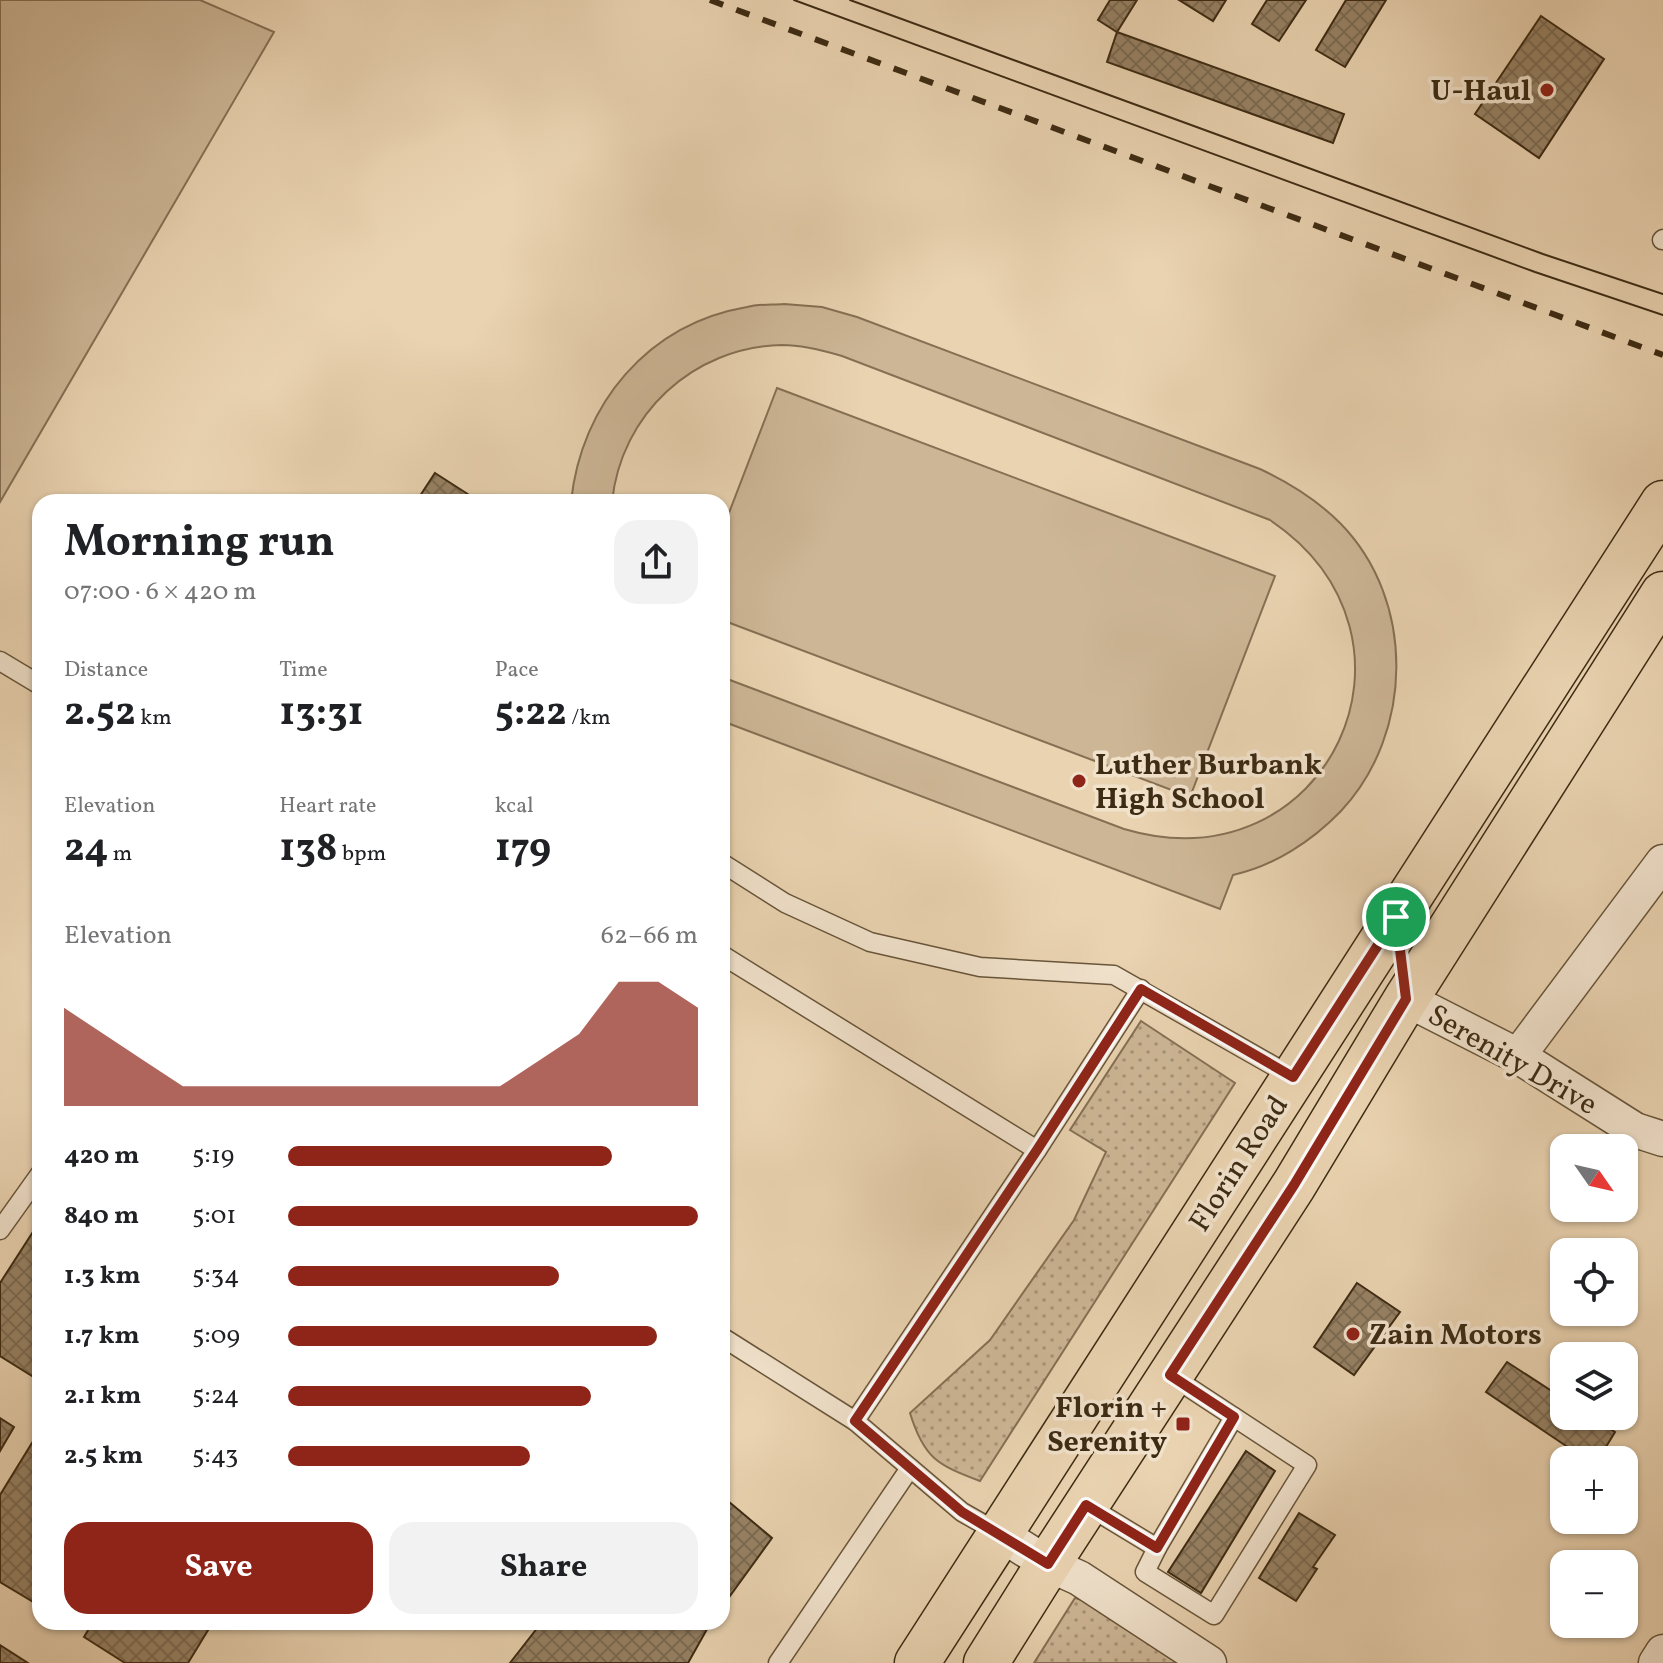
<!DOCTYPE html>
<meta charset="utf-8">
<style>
body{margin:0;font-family:Vollkorn,serif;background:#f2f2f2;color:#202124;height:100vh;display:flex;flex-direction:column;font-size:30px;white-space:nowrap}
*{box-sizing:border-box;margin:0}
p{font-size:26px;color:#757577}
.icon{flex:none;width:44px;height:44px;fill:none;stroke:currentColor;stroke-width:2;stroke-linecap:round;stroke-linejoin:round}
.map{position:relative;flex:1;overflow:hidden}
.side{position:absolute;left:32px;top:494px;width:698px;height:1136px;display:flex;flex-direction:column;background:#fff;border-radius:24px;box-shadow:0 2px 6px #0004}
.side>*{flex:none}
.needle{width:52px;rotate:124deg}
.controls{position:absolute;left:1550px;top:1134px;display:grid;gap:16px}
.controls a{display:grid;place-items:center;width:88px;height:88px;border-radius:16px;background:#fff;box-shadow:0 2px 6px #0004;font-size:40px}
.pin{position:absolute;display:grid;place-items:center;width:68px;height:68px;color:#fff;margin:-34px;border:4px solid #fff;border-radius:50%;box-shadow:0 2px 8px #0007}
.round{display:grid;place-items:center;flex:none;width:84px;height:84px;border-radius:24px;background:#f2f2f2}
.headline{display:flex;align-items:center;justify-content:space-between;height:136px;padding:0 32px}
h1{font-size:44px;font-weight:700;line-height:60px}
.figures{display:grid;grid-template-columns:repeat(3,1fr);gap:12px;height:136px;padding:8px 32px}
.figures div{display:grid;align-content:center}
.figures b{font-size:40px;font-weight:700}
.figures small{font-size:22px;font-weight:400}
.figures p{font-size:22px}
.chart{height:224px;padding:16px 32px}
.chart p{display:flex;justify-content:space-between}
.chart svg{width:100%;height:144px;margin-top:8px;fill:#8f2418;opacity:.7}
.cta{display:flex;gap:16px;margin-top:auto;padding:16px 32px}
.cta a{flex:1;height:92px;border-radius:24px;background:#8f2418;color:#fff;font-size:32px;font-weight:700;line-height:92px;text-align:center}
.cta a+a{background:#f2f2f2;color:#202124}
ul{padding:0 32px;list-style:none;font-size:26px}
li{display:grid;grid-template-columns:128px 96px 1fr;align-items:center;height:60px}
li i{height:20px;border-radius:10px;background:#8f2418}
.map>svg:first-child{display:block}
.grass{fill:url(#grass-dots);stroke:#857054;stroke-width:2}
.green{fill:#cdb696;stroke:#857054;stroke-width:2}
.building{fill:url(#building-cross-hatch);stroke:#3d2b13;stroke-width:2}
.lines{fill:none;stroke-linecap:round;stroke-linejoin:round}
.service-casing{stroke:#68553a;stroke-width:21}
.minor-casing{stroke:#68553a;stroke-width:37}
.primary-casing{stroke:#3d2b13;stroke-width:47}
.service{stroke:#f1e2cc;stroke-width:18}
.minor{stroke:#f1e2cc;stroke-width:34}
.primary{stroke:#ead3b1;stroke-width:44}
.tram{stroke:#3d2b13;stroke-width:2}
.rail{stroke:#3d2b13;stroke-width:6;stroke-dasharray:14 14;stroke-linecap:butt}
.route-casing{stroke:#fff;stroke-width:16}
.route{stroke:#8f2418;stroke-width:10}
.poi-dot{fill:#8f2418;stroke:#f1e2cc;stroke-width:3}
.labels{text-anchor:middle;stroke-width:7;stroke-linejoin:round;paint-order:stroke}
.poi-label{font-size:30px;font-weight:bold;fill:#3d2b13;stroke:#f1e2cc;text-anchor:end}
.street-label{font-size:30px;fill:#3d2b13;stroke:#f1e2cc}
</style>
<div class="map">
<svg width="1663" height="1663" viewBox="0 0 1663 1663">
<defs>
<pattern id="grass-dots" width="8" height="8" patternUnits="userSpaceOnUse" patternTransform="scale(2)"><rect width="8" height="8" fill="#cdb696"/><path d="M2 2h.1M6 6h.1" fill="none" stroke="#a89479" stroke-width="1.8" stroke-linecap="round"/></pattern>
<pattern id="building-cross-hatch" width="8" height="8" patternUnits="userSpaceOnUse" patternTransform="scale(2)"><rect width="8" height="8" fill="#978265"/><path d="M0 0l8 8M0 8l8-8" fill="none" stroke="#7c6b52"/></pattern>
</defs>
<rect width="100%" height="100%" fill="#ead3b1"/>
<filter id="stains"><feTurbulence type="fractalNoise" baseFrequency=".0025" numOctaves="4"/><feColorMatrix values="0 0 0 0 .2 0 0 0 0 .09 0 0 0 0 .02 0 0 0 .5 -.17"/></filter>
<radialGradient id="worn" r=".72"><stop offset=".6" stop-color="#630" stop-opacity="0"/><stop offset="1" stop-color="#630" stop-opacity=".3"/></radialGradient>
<g class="grass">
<path d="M 1141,1021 L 1235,1083 L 980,1481 C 938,1465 924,1459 910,1413 L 990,1340 L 1074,1220 L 1106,1152 L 1070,1130 Z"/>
<polygon points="1075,1598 1110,1608 1191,1663 1034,1663"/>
</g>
<g class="green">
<polygon points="0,0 200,0 274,32 0,502"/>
<path d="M 784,304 L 822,307 L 857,317 L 1260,469 C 1290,483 1316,499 1340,523 C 1416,600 1414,733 1341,811 C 1312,841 1274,866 1233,875 L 1220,909 L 722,721 L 722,677 L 1124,829 C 1327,889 1445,638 1270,520 L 842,356 C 822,350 803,345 782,345 C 693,347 621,414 612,502 L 571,502 C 581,404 648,324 747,307 C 759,304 772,305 784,304 Z"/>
<polygon points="777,388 1275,576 1190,797 722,620 722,531"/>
</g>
<g class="building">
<polygon points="1110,0 1137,0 1117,32 1098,20"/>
<polygon points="1179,0 1226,0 1213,21"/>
<polygon points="1267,0 1306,0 1279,41 1252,24"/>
<polygon points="1346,0 1386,0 1345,67 1316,50"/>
<polygon points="1541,16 1604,59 1539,158 1475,114"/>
<polygon points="1117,32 1344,114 1333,143 1107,62"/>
<polygon points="435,473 480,502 416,502"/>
<polygon points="40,1221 40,1381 0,1356 0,1283"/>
<polygon points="1357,1283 1400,1312 1354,1375 1314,1347"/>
<polygon points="1507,1362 1564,1399 1564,1416 1590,1416 1615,1432 1598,1460 1587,1460 1486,1392"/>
<polygon points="0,1418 14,1427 0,1451"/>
<polygon points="32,1443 40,1448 40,1606 0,1582 0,1495"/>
<polygon points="1246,1451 1275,1471 1201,1593 1168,1572"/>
<polygon points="722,1496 772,1538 722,1607"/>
<polygon points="1299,1513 1335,1535 1313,1567 1317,1569 1296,1601 1259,1578"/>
<polygon points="93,1622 213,1622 188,1663 125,1663 84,1637"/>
<polygon points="542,1622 711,1622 688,1663 510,1663"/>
<polygon points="0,1645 28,1663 0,1663"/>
</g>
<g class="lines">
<g class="service-casing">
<g id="service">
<polyline points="1662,240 1663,239"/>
<polyline points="0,661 40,685"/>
<polyline points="722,863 785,903 870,942 980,967 1114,975 1293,1077"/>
<polyline points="722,955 1037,1150"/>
<polyline points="0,1230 40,1174"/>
<polyline points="722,1337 855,1421 962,1512 999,1533"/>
<polyline points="855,1421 1037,1150 1141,989"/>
<polyline points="1086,1505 1157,1548 1145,1572 1214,1615 1307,1465 1170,1375"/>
<polyline points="1157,1548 1234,1417"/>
<polyline points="778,1663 910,1468"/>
</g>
</g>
<g class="minor-casing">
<g id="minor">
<polyline points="1406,999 1518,1056 1635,1130 1663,1139"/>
<polyline points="1518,1056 1663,862"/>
<polyline points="999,1533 1048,1564 1079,1578 1209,1663"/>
<polyline points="1656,1663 1663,1652"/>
</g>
</g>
<g class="primary-casing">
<g id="primary">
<polyline points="917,1663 1663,503"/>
<polyline points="986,1663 1048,1564 1294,1185 1406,999 1663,594"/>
</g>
</g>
<use href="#service" class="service"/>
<use href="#minor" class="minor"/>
<use href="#primary" class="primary"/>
<g class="tram">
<polyline points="794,0 1535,272 1663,315"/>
<polyline points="850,0 1543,254 1663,294"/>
</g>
<polyline class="rail" points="710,0 1663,355"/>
</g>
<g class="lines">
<g class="route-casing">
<polygon id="route" points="1396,917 1406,999 1294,1185 1170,1375 1234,1417 1157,1548 1086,1505 1048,1564 962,1512 855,1421 1037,1150 1141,989 1293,1077"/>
</g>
<use href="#route" class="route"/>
</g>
<g class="poi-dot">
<circle cx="1547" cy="90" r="8"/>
<circle cx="1079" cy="781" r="8"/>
<circle cx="1353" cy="1334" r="8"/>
<rect x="1175" y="1416" width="16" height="16" rx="4"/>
</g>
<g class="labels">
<g class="poi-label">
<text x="1531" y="100">U-Haul</text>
<text x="1095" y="774" text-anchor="start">Luther Burbank<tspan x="1095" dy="34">High School</tspan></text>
<text x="1369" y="1344" text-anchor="start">Zain Motors</text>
<text x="1167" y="1417">Florin +<tspan x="1167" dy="34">Serenity</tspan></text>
</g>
<g class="street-label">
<text transform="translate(1513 1059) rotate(30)" y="10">Serenity Drive</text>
<text transform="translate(1238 1163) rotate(-57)" y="10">Florin Road</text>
</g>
</g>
<rect width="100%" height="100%" filter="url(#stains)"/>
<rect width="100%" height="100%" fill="url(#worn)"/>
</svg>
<div class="controls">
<a><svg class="needle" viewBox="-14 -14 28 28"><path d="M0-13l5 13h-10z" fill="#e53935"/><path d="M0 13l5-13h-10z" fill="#757577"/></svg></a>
<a><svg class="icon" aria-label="locate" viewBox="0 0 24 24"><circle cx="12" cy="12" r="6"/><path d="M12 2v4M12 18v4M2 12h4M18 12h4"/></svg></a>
<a><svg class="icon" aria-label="layers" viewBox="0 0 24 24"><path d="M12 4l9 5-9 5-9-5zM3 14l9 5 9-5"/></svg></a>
<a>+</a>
<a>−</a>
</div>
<div class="pin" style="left:1396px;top:917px;background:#1e9e55"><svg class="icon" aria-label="arrive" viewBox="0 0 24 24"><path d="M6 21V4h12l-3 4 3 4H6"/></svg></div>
<section class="side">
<div class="headline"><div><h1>Morning run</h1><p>07:00 · 6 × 420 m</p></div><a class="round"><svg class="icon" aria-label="share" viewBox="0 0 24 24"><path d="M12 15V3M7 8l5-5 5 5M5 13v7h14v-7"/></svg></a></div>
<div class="figures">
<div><p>Distance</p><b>2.52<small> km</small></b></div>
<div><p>Time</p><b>13:31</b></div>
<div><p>Pace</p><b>5:22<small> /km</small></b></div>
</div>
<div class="figures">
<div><p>Elevation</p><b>24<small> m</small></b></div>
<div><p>Heart rate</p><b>138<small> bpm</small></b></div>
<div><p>kcal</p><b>179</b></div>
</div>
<div class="chart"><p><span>Elevation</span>62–66 m</p>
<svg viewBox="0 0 160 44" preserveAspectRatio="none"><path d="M0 44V14L10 22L20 30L30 38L40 38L50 38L60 38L70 38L80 38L90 38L100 38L110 38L120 30L130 22L140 6L150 6L160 14V44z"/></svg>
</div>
<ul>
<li><b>420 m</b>5:19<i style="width:79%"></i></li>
<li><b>840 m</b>5:01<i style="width:100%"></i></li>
<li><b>1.3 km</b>5:34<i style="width:66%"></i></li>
<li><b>1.7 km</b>5:09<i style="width:90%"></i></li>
<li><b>2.1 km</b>5:24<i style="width:74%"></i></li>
<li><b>2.5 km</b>5:43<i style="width:59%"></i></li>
</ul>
<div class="cta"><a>Save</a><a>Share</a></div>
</section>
</div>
